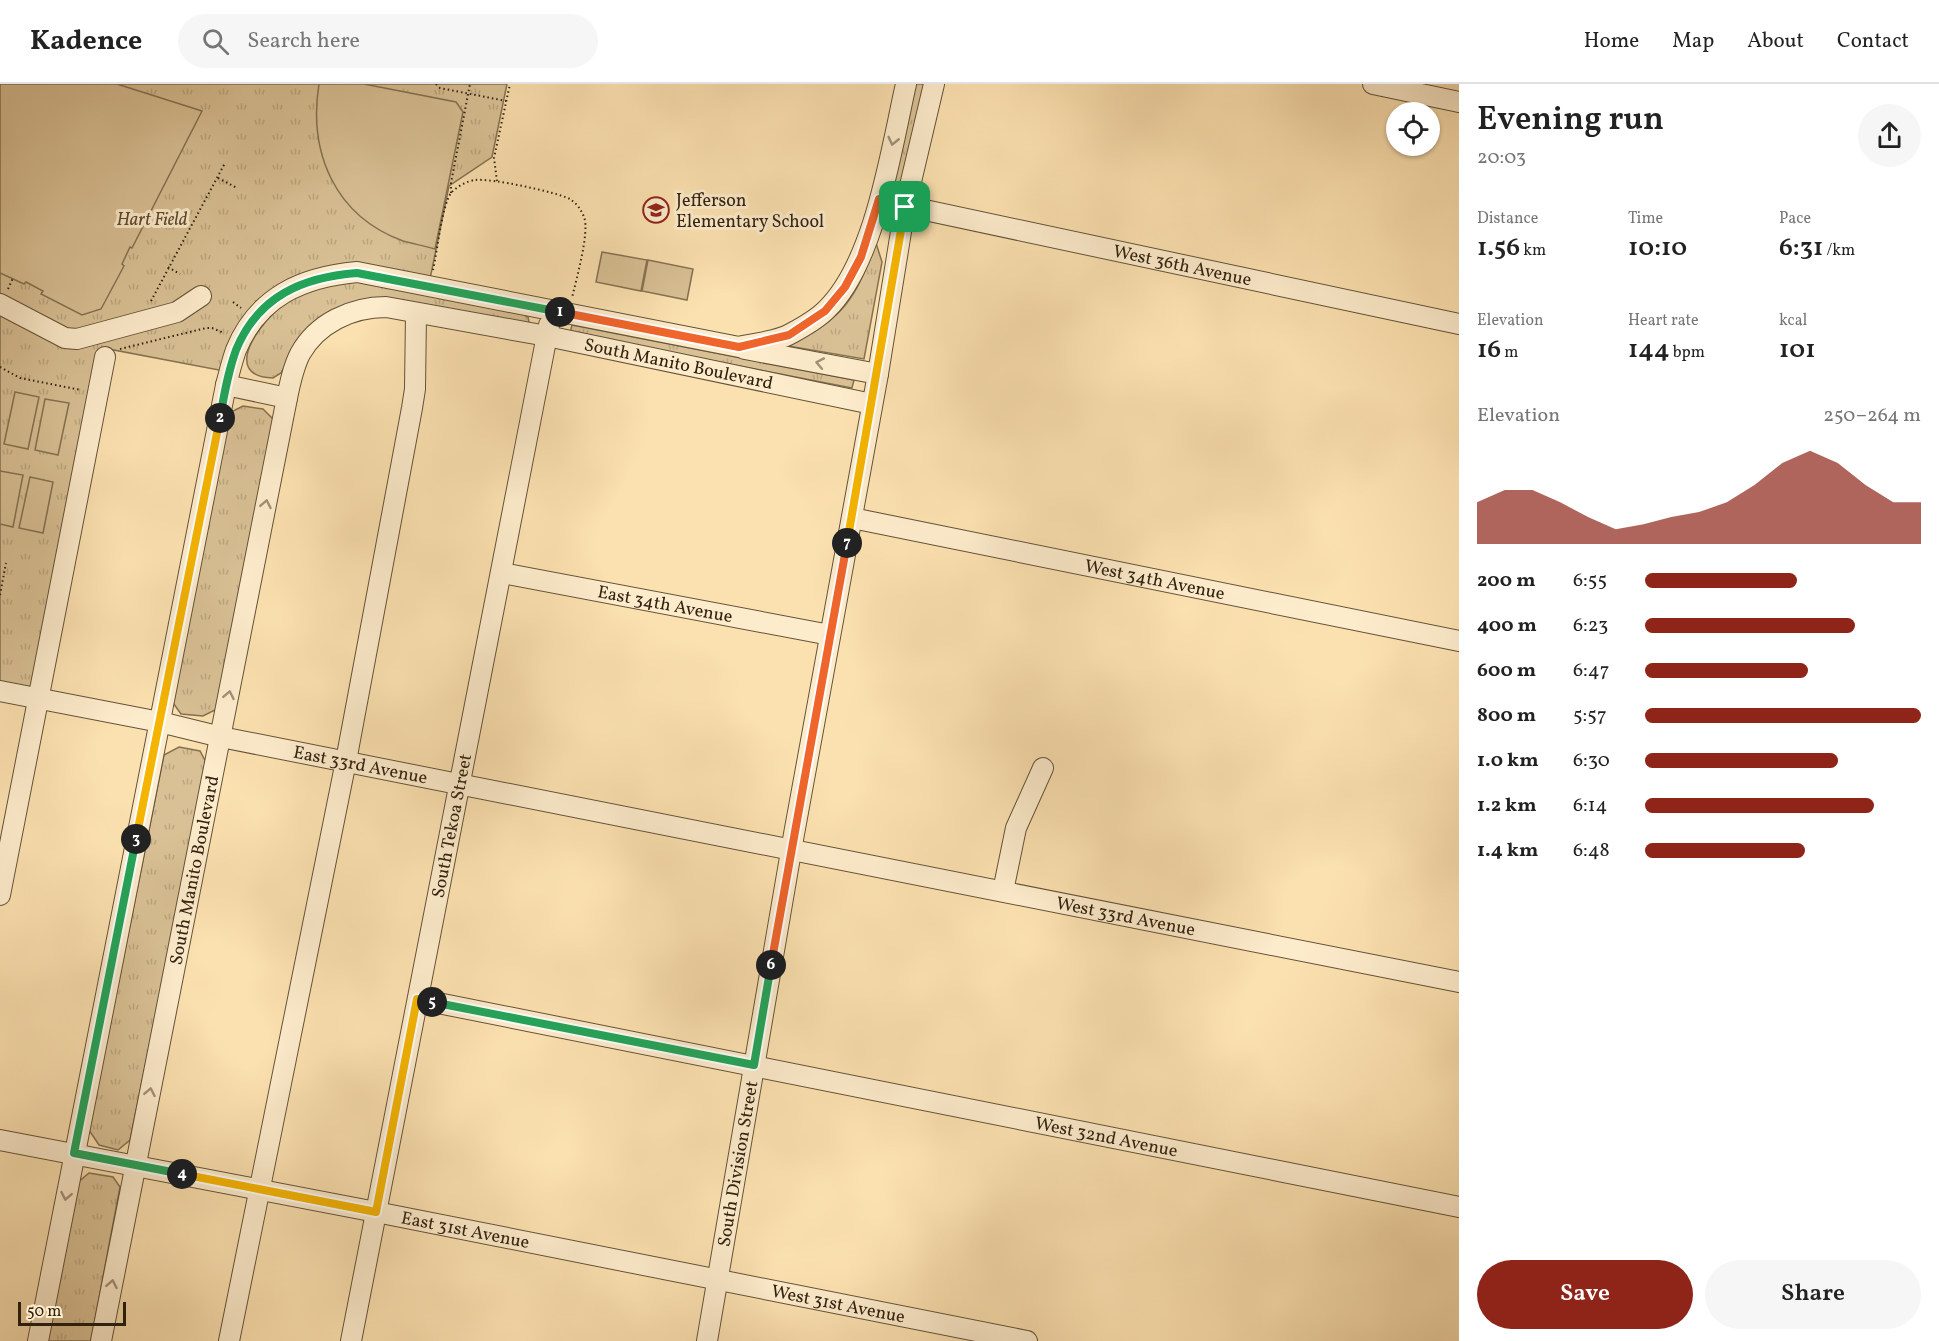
<!DOCTYPE html>
<meta charset="utf-8">
<style>
body{margin:0;font-family:Vollkorn,serif;background:#f6f6f6;color:#222;height:100vh;display:flex;flex-direction:column;font-size:22px;white-space:nowrap}
*{box-sizing:border-box;margin:0}
p{font-size:20px;color:#767676}
.icon{flex:none;width:33px;height:33px;fill:none;stroke:currentColor;stroke-width:2;stroke-linecap:round;stroke-linejoin:round}
.map{position:relative;flex:1;overflow:hidden}
.sheet{display:flex;flex-direction:column;background:#fff;width:480px}
.sheet>*{flex:none}
.tools{position:absolute;left:1386px;top:18px;display:grid;gap:12px}
.tools a{display:grid;place-items:center;width:54px;height:54px;border-radius:50%;background:#fff;box-shadow:0 2px 4px #0004;font-size:30px}
.scale{position:absolute;left:18px;bottom:15px;width:108px;box-sizing:border-box;padding-left:6px;border:3px solid #312210;border-top:0;font-size:16px;line-height:21px;white-space:nowrap;color:#312210;-webkit-text-stroke:4px #fdeccc;paint-order:stroke}
.pin{position:absolute;display:grid;place-items:center;width:51px;height:51px;color:#fff;margin:-26px;border-radius:12px;box-shadow:0 3px 9px #0006}
.km{position:absolute;width:30px;height:30px;margin:-15px;border-radius:50%;background:#222;color:#fff;font-size:16px;line-height:30px;text-align:center}
.round{display:grid;place-items:center;flex:none;width:63px;height:63px;border-radius:32px;background:#f6f6f6}
.head{display:flex;align-items:center;justify-content:space-between;height:102px;padding:0 18px}
h1{font-size:33px;font-weight:600;line-height:45px}
.stats{display:grid;grid-template-columns:repeat(3,1fr);gap:9px;height:102px;padding:6px 18px}
.stats div{display:grid;align-content:center}
.stats b{font-size:26px;font-weight:600}
.stats small{font-size:16px;font-weight:400}
.stats p{font-size:16px}
.chart{height:168px;padding:12px 18px}
.chart p{display:flex;justify-content:space-between}
.chart svg{width:100%;height:108px;margin-top:6px;fill:#8f2418;opacity:.7}
.primary-button{display:flex;gap:12px;margin-top:auto;padding:12px 18px}
.primary-button a{flex:1;height:69px;border-radius:36px;background:#8f2418;color:#fff;font-size:24px;font-weight:600;line-height:69px;text-align:center}
.primary-button a+a{background:#f6f6f6;color:#222}
ul{padding:0 18px;list-style:none;font-size:20px}
li{display:grid;grid-template-columns:96px 72px 1fr;align-items:center;height:45px}
li i{height:15px;border-radius:8px;background:#8f2418}
header{display:flex;align-items:center;gap:36px;box-sizing:border-box;height:84px;padding:0 30px;background:#fff;border-bottom:2px solid #e0e0e0}
header strong{font-size:28px}
nav{display:flex;gap:33px;margin-inline-start:auto;font-size:21px}
.search{width:420px;height:54px;background:#f6f6f6;display:flex;align-items:center;gap:15px;box-sizing:border-box;padding:0 21px;border-radius:33px;color:#767676;font-size:22px}
main{display:flex;flex:1;min-height:0}
.map>svg:first-child{display:block}
.park{fill:url(#park-tufts);stroke:#857252;stroke-width:1.5}
.garden{fill:#d9c195;stroke:#857252;stroke-width:1.5}
.lines{fill:none;stroke-linecap:round;stroke-linejoin:round}
.minor-casing{stroke:#645238;stroke-width:22}
.path{stroke:#312210;stroke-width:2;stroke-dasharray:1.5 3;stroke-linecap:butt}
.minor{stroke:#fdeccc;stroke-width:20}
.oneway{stroke:#a19177}
.split-1-casing{stroke:#fff;stroke-width:12}
.split-2-casing{stroke:#fff;stroke-width:12}
.split-3-casing{stroke:#fff;stroke-width:12}
.split-4-casing{stroke:#fff;stroke-width:12}
.split-5-casing{stroke:#fff;stroke-width:12}
.split-6-casing{stroke:#fff;stroke-width:12}
.split-7-casing{stroke:#fff;stroke-width:12}
.split-8-casing{stroke:#fff;stroke-width:12}
.split-1{stroke:#f0652b;stroke-width:8}
.split-2{stroke:#22a559;stroke-width:8}
.split-3{stroke:#f5b400;stroke-width:8}
.split-4{stroke:#22a559;stroke-width:8}
.split-5{stroke:#f5b400;stroke-width:8}
.split-6{stroke:#22a559;stroke-width:8}
.split-7{stroke:#f0652b;stroke-width:8}
.split-8{stroke:#f5b400;stroke-width:8}
.labels{text-anchor:middle;stroke-width:6;stroke-linejoin:round;paint-order:stroke}
.poi-label{font-size:18px;fill:#312210;stroke:#fdeccc;text-anchor:start}
.park-label{font-size:18px;font-style:italic;fill:#5b4a31;stroke:#fdeccc}
.street-label{font-size:18px;fill:#312210;stroke:#fdeccc}
</style>
<header>
<strong>Kadence</strong>
<div class="search"><svg class="icon" aria-label="search" viewBox="0 0 24 24"><circle cx="10" cy="10" r="6"/><path d="M15 15l6 6"/></svg>Search here</div>
<nav><a>Home</a><a>Map</a><a>About</a><a>Contact</a></nav>
</header>
<main>
<div class="map">
<svg width="1459" height="1257" viewBox="0 0 1459 1257">
<defs>
<pattern id="park-tufts" width="24" height="20" patternUnits="userSpaceOnUse" patternTransform="scale(1.5)"><rect width="24" height="20" fill="#d9c195"/><path d="M3 7l-1-3M5 7V3M7 7l1-3M15 17l-1-3M17 17v-4M19 17l1-3" fill="none" stroke="#bba67f"/></pattern>
</defs>
<rect width="100%" height="100%" fill="#fce1b0"/>
<filter id="stains"><feTurbulence type="fractalNoise" baseFrequency=".00333" numOctaves="4"/><feColorMatrix values="0 0 0 0 .2 0 0 0 0 .09 0 0 0 0 .02 0 0 0 .5 -.17"/></filter>
<radialGradient id="worn" r=".72"><stop offset=".6" stop-color="#630" stop-opacity="0"/><stop offset="1" stop-color="#630" stop-opacity=".3"/></radialGradient>
<g class="park">
<polygon points="0,0 507,0 492,73 449,102 430,195 297,194 224,287 103,264 36,607 0,600"/>
<polygon points="915,0 925,0 900,102 890,100"/>
<path d="M 876,159 L 882,178 L 864,275 L 788,262 C 844,235 855,215 876,159 Z"/>
<path d="M 350,197 L 374,200 L 523,230 L 528,233 L 529,238 L 525,241 L 382,216 L 290,272 L 281,289 L 273,294 C 218,292 263,234 285,220 C 306,206 326,201 350,197 Z"/>
<polygon points="572,241 854,296 852,304 570,249"/>
<polygon points="243,322 263,325 275,337 219,624 203,632 181,630 171,616 227,330"/>
<polygon points="179,663 200,667 207,680 130,1056 118,1066 99,1061 89,1046 164,671"/>
<polygon points="89,1089 113,1093 120,1103 91,1257 46,1257 76,1100"/>
</g>
<g class="garden">
<polygon points="0,0 117,0 202,27 132,164 130,163 122,180 124,182 101,225 82,231 41,210 43,207 26,198 24,200 0,189"/>
<path d="M 319,0 L 364,0 L 456,18 L 463,28 L 435,165 C 425,162 414,160 403,157 C 335,132 308,69 319,0 Z"/>
<polygon points="602,168 647,176 641,207 596,198"/>
<polygon points="648,176 693,185 687,216 642,207"/>
<polygon points="15,308 39,313 28,365 4,360"/>
<polygon points="45,315 69,319 58,371 35,366"/>
<polygon points="0,387 23,391 13,443 0,440"/>
<polygon points="30,393 53,398 43,449 19,444"/>
</g>
<g class="lines">
<g class="minor-casing">
<g id="minor">
<polyline points="1373,0 1459,18"/>
<path id="s1" d="M 892,119 L 1459,240"/>
<polyline points="0,220 65,254 77,255 177,228 201,212"/>
<polyline points="745,265 878,290"/>
<polyline points="226,301 287,314"/>
<path id="s2" d="M 852,434 L 1459,557"/>
<path id="s3" d="M 502,489 L 830,551"/>
<path id="s4" d="M 0,607 L 160,638 L 221,653 L 1459,898"/>
<polyline points="1003,807 1016,744 1043,684"/>
<polyline points="0,811 105,273"/>
<path id="s5" d="M 418,915 L 1459,1123"/>
<path id="s6" d="M 0,1056 L 376,1128 L 1027,1257"/>
<path d="M 38,1257 L 226,301 C 229,290 232,277 236,266 C 258,212 303,193 357,188 L 739,263 C 755,259 777,258 792,249 C 803,243 817,235 826,226 C 875,179 891,66 906,0"/>
<path id="s7" d="M 101,1257 L 287,314 C 290,299 293,284 300,270 C 317,239 352,223 386,223 L 547,252 L 872,320"/>
<polyline points="229,1257 346,677 412,324 415,305 416,229"/>
<path id="s8" d="M 351,1257 L 549,241"/>
<path id="s9" d="M 707,1257 L 794,750 L 878,290 L 905,123 L 934,0"/>
</g>
</g>
<g class="path">
<polyline points="436,0 440,4 506,17"/>
<polyline points="218,94 237,104"/>
<polyline points="497,97 494,74 510,0"/>
<polyline points="451,109 451,99 470,0"/>
<polyline points="168,183 180,190"/>
<path d="M 433,186 C 437,169 442,121 451,109 C 456,103 467,97 475,96 C 491,94 556,108 570,115 C 576,119 581,125 584,133 C 590,148 576,196 572,214"/>
<polyline points="8,205 13,194"/>
<polyline points="151,217 225,79"/>
<polyline points="233,218 241,224"/>
<polyline points="120,265 206,244 212,244 224,249"/>
<polyline points="0,283 20,294 81,306"/>
<polyline points="0,511 6,479"/>
</g>
<use href="#minor" class="minor"/>
</g>
<defs><path id="oneway-chevron" d="M-2-3.5L2.5 0L-2 3.5" fill="none" stroke-width="1.6" stroke-linecap="round" stroke-linejoin="round" transform="scale(1.5)"/></defs>
<g class="oneway">
<use href="#oneway-chevron" transform="translate(893 57) rotate(103)"/>
<use href="#oneway-chevron" transform="translate(820 279) rotate(-169)"/>
<use href="#oneway-chevron" transform="translate(266 420) rotate(-79)"/>
<use href="#oneway-chevron" transform="translate(229 611) rotate(-79)"/>
<use href="#oneway-chevron" transform="translate(150 1008) rotate(-79)"/>
<use href="#oneway-chevron" transform="translate(66 1112) rotate(101)"/>
<use href="#oneway-chevron" transform="translate(112 1200) rotate(-79)"/>
</g>
<g class="lines">
<g class="split-1-casing">
<polyline id="split-1" points="560,228 739,263 789,251 825,227 845,203 861,173 879,115 905,123"/>
</g>
<g class="split-2-casing">
<path id="split-2" d="M 220,334 C 224,311 228,288 236,266 C 258,212 303,193 357,189 L 560,228"/>
</g>
<g class="split-3-casing">
<polyline id="split-3" points="136,755 220,334"/>
</g>
<g class="split-4-casing">
<polyline id="split-4" points="136,755 74,1069 182,1090"/>
</g>
<g class="split-5-casing">
<polyline id="split-5" points="182,1090 376,1128 417,915 432,918"/>
</g>
<g class="split-6-casing">
<polyline id="split-6" points="432,918 754,981 771,881"/>
</g>
<g class="split-7-casing">
<polyline id="split-7" points="771,881 847,459"/>
</g>
<g class="split-8-casing">
<polyline id="split-8" points="847,459 905,123"/>
</g>
<use href="#split-1" class="split-1"/>
<use href="#split-2" class="split-2"/>
<use href="#split-3" class="split-3"/>
<use href="#split-4" class="split-4"/>
<use href="#split-5" class="split-5"/>
<use href="#split-6" class="split-6"/>
<use href="#split-7" class="split-7"/>
<use href="#split-8" class="split-8"/>
</g>
<defs>
<g id="school-ring" transform="scale(1.35)"><circle r="9.5" fill="#fdeccc" stroke="#8f2418" stroke-width="1.5"/><path d="M0-5L7-2L0 1L-7-2ZM-4 1L0 2.5L4 1V4Q0 6-4 4Z" fill="#8f2418"/></g>
</defs>
<g fill-rule="evenodd">
<use href="#school-ring" x="656" y="126"/>
</g>
<g class="labels">
<g class="poi-label">
<text x="676" y="122">Jefferson<tspan x="676" dy="21">Elementary School</tspan></text>
</g>
<g class="park-label">
<text x="152" y="141">Hart Field</text>
</g>
<g class="street-label">
<text dy="6" stroke="none"><textPath href="#s1" startOffset="297">West 36th Avenue</textPath></text>
<text dy="6" stroke="none"><textPath href="#s7" startOffset="1408">South Manito Boulevard</textPath></text>
<text dy="6" stroke="none"><textPath href="#s2" startOffset="309">West 34th Avenue</textPath></text>
<text dy="6" stroke="none"><textPath href="#s3" startOffset="166">East 34th Avenue</textPath></text>
<text dy="6" stroke="none"><textPath href="#s4" startOffset="368">East 33rd Avenue</textPath></text>
<text dy="6" stroke="none"><textPath href="#s8" startOffset="525">South Tekoa Street</textPath></text>
<text dy="6" stroke="none"><textPath href="#s7" startOffset="480">South Manito Boulevard</textPath></text>
<text dy="6" stroke="none"><textPath href="#s4" startOffset="1148">West 33rd Avenue</textPath></text>
<text dy="6" stroke="none"><textPath href="#s5" startOffset="702">West 32nd Avenue</textPath></text>
<text dy="6" stroke="none"><textPath href="#s9" startOffset="180">South Division Street</textPath></text>
<text dy="6" stroke="none"><textPath href="#s6" startOffset="474">East 31st Avenue</textPath></text>
<text dy="6" stroke="none"><textPath href="#s6" startOffset="854">West 31st Avenue</textPath></text>
</g>
</g>
<rect width="100%" height="100%" filter="url(#stains)"/>
<rect width="100%" height="100%" fill="url(#worn)"/>
</svg>
<div class="tools">
<a><svg class="icon" aria-label="locate" viewBox="0 0 24 24"><circle cx="12" cy="12" r="6"/><path d="M12 2v4M12 18v4M2 12h4M18 12h4"/></svg></a>
</div>
<div class="scale">50 m</div>
<div class="pin" style="left:905px;top:123px;background:#1e9e55"><svg class="icon" aria-label="arrive" viewBox="0 0 24 24"><path d="M6 21V4h12l-3 4 3 4H6"/></svg></div>
<b class="km" style="left:560px;top:228px">1</b>
<b class="km" style="left:220px;top:334px">2</b>
<b class="km" style="left:136px;top:755px">3</b>
<b class="km" style="left:182px;top:1090px">4</b>
<b class="km" style="left:432px;top:918px">5</b>
<b class="km" style="left:771px;top:881px">6</b>
<b class="km" style="left:847px;top:459px">7</b>
</div>
<section class="sheet">
<div class="head"><div><h1>Evening run</h1><p>20:03</p></div><a class="round"><svg class="icon" aria-label="share" viewBox="0 0 24 24"><path d="M12 15V3M7 8l5-5 5 5M5 13v7h14v-7"/></svg></a></div>
<div class="stats">
<div><p>Distance</p><b>1.56<small> km</small></b></div>
<div><p>Time</p><b>10:10</b></div>
<div><p>Pace</p><b>6:31<small> /km</small></b></div>
</div>
<div class="stats">
<div><p>Elevation</p><b>16<small> m</small></b></div>
<div><p>Heart rate</p><b>144<small> bpm</small></b></div>
<div><p>kcal</p><b>101</b></div>
</div>
<div class="chart"><p><span>Elevation</span>250–264 m</p>
<svg viewBox="0 0 160 44" preserveAspectRatio="none"><path d="M0 44V27L10 22L20 22L30 27L40 33L50 38L60 36L70 33L80 31L90 27L100 20L110 11L120 6L130 11L140 20L150 27L160 27V44z"/></svg>
</div>
<ul>
<li><b>200 m</b>6:55<i style="width:55%"></i></li>
<li><b>400 m</b>6:23<i style="width:76%"></i></li>
<li><b>600 m</b>6:47<i style="width:59%"></i></li>
<li><b>800 m</b>5:57<i style="width:100%"></i></li>
<li><b>1.0 km</b>6:30<i style="width:70%"></i></li>
<li><b>1.2 km</b>6:14<i style="width:83%"></i></li>
<li><b>1.4 km</b>6:48<i style="width:58%"></i></li>
</ul>
<div class="primary-button"><a>Save</a><a>Share</a></div>
</section>
</main>
